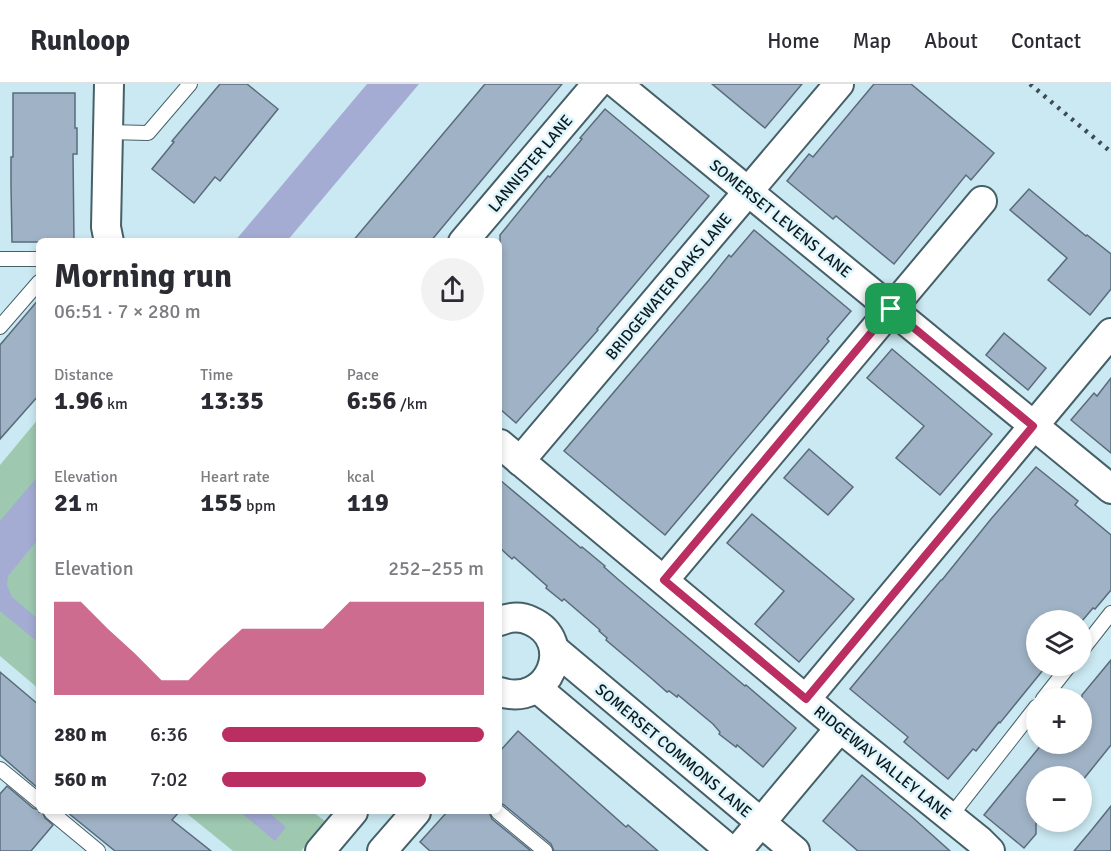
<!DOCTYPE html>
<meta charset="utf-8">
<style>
body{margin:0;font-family:Signika,sans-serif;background:#f2f2f3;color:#2b2b33;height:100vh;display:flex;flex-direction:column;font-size:22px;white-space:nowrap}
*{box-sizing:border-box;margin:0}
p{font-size:20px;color:#7c7c81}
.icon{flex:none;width:33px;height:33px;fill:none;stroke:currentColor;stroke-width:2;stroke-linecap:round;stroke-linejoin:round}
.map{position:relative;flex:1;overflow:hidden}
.sheet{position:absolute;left:36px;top:154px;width:466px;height:576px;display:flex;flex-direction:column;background:#fff;border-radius:9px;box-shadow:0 3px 9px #0003}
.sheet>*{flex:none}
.fabs{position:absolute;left:1026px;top:526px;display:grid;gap:12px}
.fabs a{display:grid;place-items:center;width:66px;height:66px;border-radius:50%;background:#fff;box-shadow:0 3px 9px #0003;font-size:30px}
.pin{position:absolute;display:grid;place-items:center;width:51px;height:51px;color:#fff;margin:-26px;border-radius:12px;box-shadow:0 3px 9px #0006}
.round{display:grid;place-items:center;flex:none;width:63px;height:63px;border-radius:32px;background:#f2f2f3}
.summary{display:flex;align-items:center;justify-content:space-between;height:102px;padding:0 18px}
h1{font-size:33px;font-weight:700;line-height:45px}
.metrics{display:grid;grid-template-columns:repeat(3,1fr);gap:9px;height:102px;padding:6px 18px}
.metrics div{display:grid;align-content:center}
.metrics b{font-size:26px;font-weight:700}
.metrics small{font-size:16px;font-weight:400}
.metrics p{font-size:16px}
.chart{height:168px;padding:12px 18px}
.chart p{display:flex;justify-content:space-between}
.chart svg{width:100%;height:108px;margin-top:6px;fill:#ba2e62;opacity:.7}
ul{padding:0 18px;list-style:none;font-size:20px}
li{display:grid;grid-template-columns:96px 72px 1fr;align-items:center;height:45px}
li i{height:15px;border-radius:8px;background:#ba2e62}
header{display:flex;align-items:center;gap:36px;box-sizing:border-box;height:84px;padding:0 30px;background:#fff;border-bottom:2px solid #e1e1e2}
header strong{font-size:28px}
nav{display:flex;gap:33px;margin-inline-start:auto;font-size:21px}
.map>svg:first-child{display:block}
.green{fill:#9ec8b0}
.water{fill:#a4acd3}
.building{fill:#a0b3c6;stroke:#5a6c7c;stroke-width:1.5}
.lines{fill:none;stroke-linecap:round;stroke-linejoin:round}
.lane-casing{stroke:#466068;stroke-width:16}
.street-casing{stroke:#466068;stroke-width:32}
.lane{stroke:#fff;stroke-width:14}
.street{stroke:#fff;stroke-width:28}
.rail{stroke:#3c4c51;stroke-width:4.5;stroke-dasharray:3 6;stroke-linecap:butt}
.route-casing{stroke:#fff;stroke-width:12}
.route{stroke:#ba2e62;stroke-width:8}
.labels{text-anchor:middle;stroke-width:5;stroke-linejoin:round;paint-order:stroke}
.street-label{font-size:16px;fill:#0f1a1e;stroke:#ddf5fc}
</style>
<header>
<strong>Runloop</strong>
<nav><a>Home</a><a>Map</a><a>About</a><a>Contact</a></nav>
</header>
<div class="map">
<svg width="1111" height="767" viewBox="0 0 1111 767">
<rect width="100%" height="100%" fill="#cbe9f2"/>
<g class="green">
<polygon points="39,334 39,605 0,572 0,381"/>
<polygon points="185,728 313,728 325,737 301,767 233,767"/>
</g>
<g class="water">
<polygon points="367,0 419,0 287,157 235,157"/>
<polygon points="39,391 39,454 8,492 7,501 12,513 39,536 39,559 0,527 0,437"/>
<polygon points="240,728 268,728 286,743 275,757"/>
</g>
<g class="building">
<polygon points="220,0 247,0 278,25 220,97 215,93 194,119 152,85 174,58 172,57"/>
<polygon points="485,0 562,0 430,158 352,158"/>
<polygon points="712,0 802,0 765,44"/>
<polygon points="874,0 911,0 994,69 971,96 966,91 894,180 836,132 833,135 787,97 809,70 813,73"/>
<polygon points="13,9 75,9 75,44 77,44 77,70 73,70 74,158 12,158 11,102 11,73 13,73"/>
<polygon points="605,25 709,112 597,245 598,246 516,339 500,325 500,151 548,92 550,93 582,55 580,54"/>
<polygon points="1029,105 1086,152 1087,151 1111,170 1111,205 1090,231 1048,196 1067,174 1010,126"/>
<polygon points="754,146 851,227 827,255 829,257 665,451 564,367 709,196 729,171 731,173"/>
<polygon points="39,215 39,311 0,355 0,261"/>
<polygon points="1004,249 1046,284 1028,306 986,271"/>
<polygon points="892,265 992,350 940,411 896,374 924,342 867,294"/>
<polygon points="1111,294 1111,369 1071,336 1094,309 1097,312"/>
<polygon points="809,365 853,403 828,431 784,394"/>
<polygon points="1036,383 1078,417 1075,421 1111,451 1111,506 1095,525 1093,524 1082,537 1036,537 1036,582 1039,582 1043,586 1000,639 999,638 976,667 973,665 948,695 904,658 908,653 850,605 941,496 942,496 991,435"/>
<polygon points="500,396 581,464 582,463 605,482 604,483 620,497 745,602 746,601 796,644 763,683 737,661 736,663 719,650 720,648 713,640 678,611 677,613 669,607 667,608 651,594 606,556 607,554 599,547 600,546 564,515 562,517 546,504 547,502 514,473 512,475 500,464"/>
<polygon points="752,430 854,515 799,578 755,540 784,507 727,459"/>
<polygon points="1111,576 1111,661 1082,697 1082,693 1036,693 1036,750 1024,764 984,731 1042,660 1082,660 1082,611"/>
<polygon points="0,588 39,621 39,705 0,671"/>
<polygon points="518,647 626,743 628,741 658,767 554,767 551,760 504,721 500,719 500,667"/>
<polygon points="862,691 911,732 950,767 858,767 823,737"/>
<polygon points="7,702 33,724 39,726 39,728 42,728 45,734 53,741 31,767 0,767 0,710"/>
<polygon points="1111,722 1111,767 1074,767 1090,748"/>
<polygon points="67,728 179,728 172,736 211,767 115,767"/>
<polygon points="447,728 489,728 492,735 531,767 430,767 420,758"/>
</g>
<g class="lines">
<g class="lane-casing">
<g id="lane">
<polyline points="108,48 148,49 190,0"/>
<polyline points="0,175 39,175"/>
<polyline points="0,243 39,198"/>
<polyline points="1082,566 1111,529"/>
<polyline points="1043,615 1069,582"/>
<polyline points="0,685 39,717"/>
<polyline points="51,728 98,767"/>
<polyline points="498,728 545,767"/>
<polyline points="950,733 1036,623"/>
</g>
</g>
<g class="street-casing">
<g id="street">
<polyline points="109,0 106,143 109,158"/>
<polyline points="617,0 1111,405"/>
<polyline points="463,158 597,0"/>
<polyline points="500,360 840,644 980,757 990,767"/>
<polyline points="520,377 839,0"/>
<polyline points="664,496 982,117"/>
<path d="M 500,537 C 510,533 521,532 531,537 C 576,557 550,624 500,608"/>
<polyline points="554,565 795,767"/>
<polyline points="537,604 731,767"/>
<polyline points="806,615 1111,249"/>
<polyline points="320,767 353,728"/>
<polyline points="382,767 416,728"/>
<polyline points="737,767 840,644"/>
</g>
</g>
<use href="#lane" class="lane"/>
<use href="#street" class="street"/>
<polyline class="rail" points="1030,0 1111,68"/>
</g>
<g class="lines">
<g class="route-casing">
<polygon id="route" points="891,225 1033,342 806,615 664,496"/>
</g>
<use href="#route" class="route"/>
</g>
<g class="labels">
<g class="street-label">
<text transform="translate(530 79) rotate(-50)" y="6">LANNISTER LANE</text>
<text transform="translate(781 134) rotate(39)" y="6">SOMERSET LEVENS LANE</text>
<text transform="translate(668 202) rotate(-50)" y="6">BRIDGEWATER OAKS LANE</text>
<text transform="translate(674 666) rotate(40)" y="6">SOMERSET COMMONS LANE</text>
<text transform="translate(883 678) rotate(39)" y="6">RIDGEWAY VALLEY LANE</text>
</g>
</g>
</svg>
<div class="fabs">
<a><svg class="icon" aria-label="layers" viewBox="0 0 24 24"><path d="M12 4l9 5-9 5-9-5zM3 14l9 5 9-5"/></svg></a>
<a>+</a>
<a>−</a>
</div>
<div class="pin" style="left:891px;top:225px;background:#1e9e55"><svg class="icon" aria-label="arrive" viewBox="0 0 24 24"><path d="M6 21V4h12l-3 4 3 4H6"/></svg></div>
<section class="sheet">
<div class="summary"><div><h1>Morning run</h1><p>06:51 · 7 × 280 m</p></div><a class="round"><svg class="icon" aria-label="share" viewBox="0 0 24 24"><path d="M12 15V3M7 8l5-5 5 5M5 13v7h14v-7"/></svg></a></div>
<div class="metrics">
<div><p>Distance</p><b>1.96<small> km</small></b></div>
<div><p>Time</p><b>13:35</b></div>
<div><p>Pace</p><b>6:56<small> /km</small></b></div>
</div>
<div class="metrics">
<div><p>Elevation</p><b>21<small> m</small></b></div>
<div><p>Heart rate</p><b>155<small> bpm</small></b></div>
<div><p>kcal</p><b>119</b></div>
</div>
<div class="chart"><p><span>Elevation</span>252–255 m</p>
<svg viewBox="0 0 160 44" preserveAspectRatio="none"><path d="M0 44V6L10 6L20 17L30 27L40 38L50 38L60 27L70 17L80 17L90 17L100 17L110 6L120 6L130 6L140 6L150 6L160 6V44z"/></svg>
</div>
<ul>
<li><b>280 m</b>6:36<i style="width:100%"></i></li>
<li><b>560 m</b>7:02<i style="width:78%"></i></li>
</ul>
</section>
</div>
